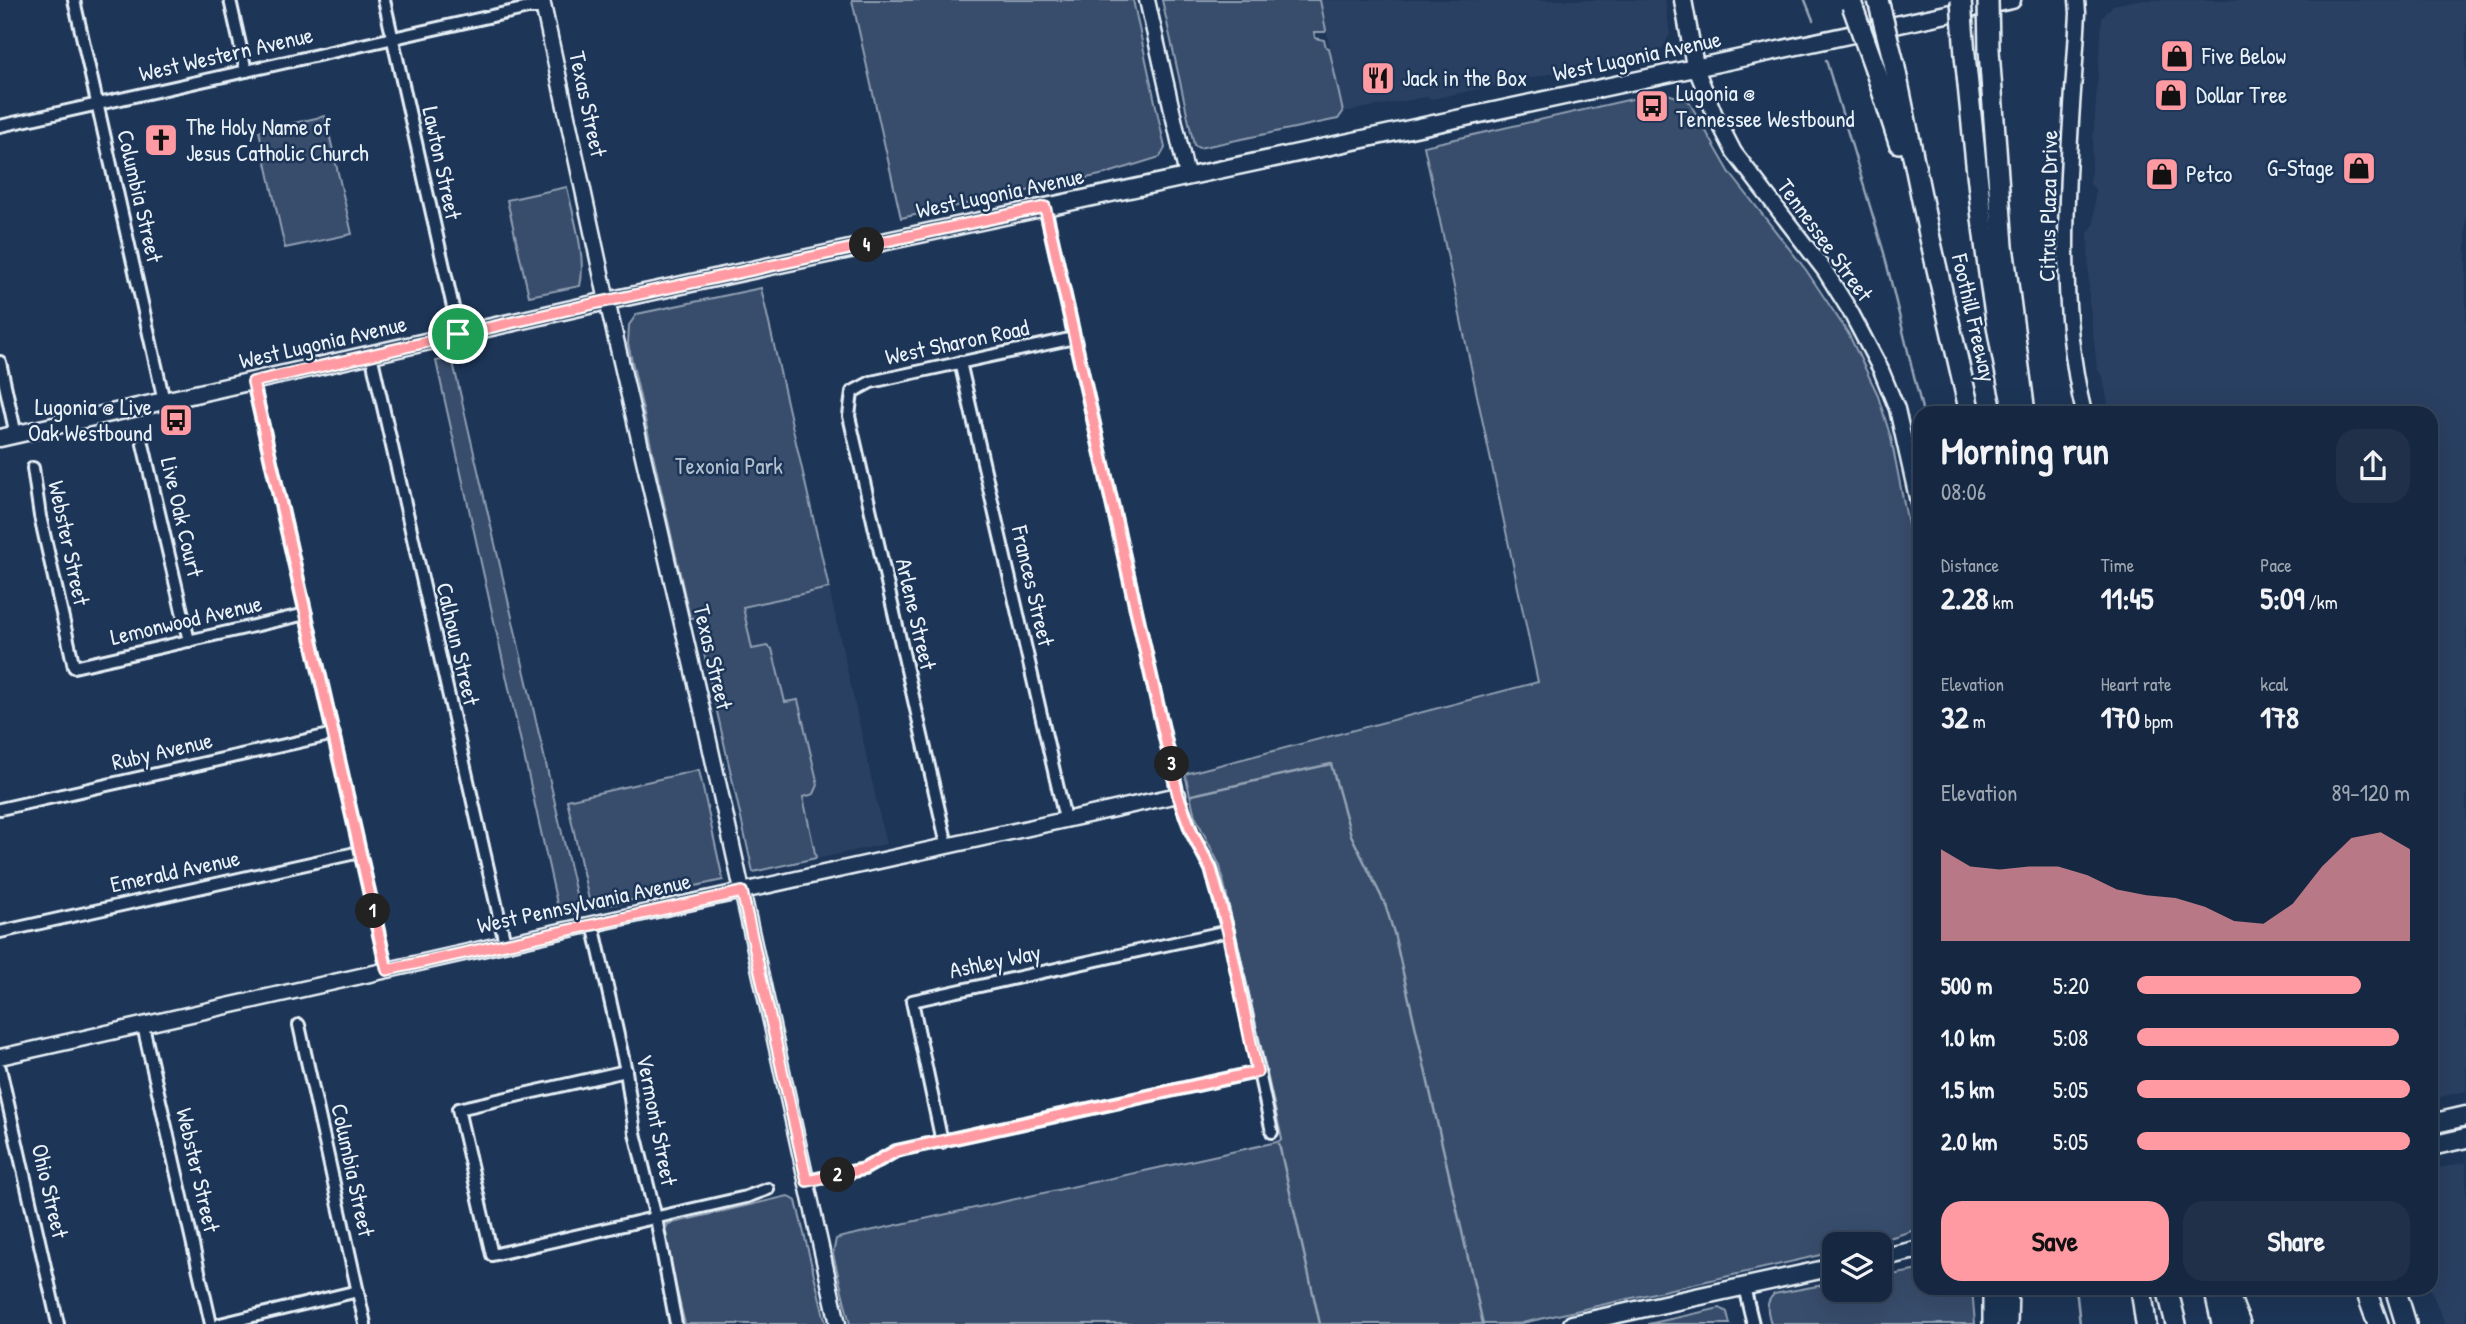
<!DOCTYPE html>
<meta charset="utf-8">
<style>
body{margin:0;font-family:"Patrick Hand",sans-serif;background:#1f3048;color:#f1f3f6;height:100vh;display:flex;flex-direction:column;font-size:26px;white-space:nowrap}
*{box-sizing:border-box;margin:0}
p{font-size:23px;color:#9ea6b1}
.icon{flex:none;width:38px;height:38px;fill:none;stroke:currentColor;stroke-width:2;stroke-linecap:round;stroke-linejoin:round}
.map{position:relative;flex:1;overflow:hidden}
.sheet{position:absolute;left:1913px;top:406px;width:525px;height:889px;display:flex;flex-direction:column;background:#162841;border-radius:21px;box-shadow:0 7px 28px #0002,0 0 0 2px #35445a}
.sheet>*{flex:none}
.tools{position:absolute;left:1822px;top:1232px;display:grid;gap:14px}
.tools a{display:grid;place-items:center;width:70px;height:70px;border-radius:14px;background:#162841;box-shadow:0 7px 28px #0002,0 0 0 2px #35445a;font-size:35px}
.pin{position:absolute;display:grid;place-items:center;width:60px;height:60px;color:#fff;margin:-30px;border:4px solid #fff;border-radius:50%;box-shadow:0 2px 7px #0007}
.km{position:absolute;width:35px;height:35px;margin:-18px;border-radius:50%;background:#222;color:#fff;font-size:19px;line-height:35px;text-align:center}
.round{display:grid;place-items:center;flex:none;width:74px;height:74px;border-radius:21px;background:#1f3048}
.headline{display:flex;align-items:center;justify-content:space-between;height:119px;padding:0 28px}
h1{font-size:38px;font-weight:700;line-height:52px}
.figures{display:grid;grid-template-columns:repeat(3,1fr);gap:10px;height:119px;padding:7px 28px}
.figures div{display:grid;align-content:center}
.figures b{font-size:30px;font-weight:700}
.figures small{font-size:19px;font-weight:400}
.figures p{font-size:19px}
.chart{height:196px;padding:14px 28px}
.chart p{display:flex;justify-content:space-between}
.chart svg{width:100%;height:126px;margin-top:7px;fill:#ff9aa2;opacity:.7}
.cta{display:flex;gap:14px;margin-top:auto;padding:14px 28px}
.cta a{flex:1;height:80px;border-radius:21px;background:#ff9aa2;color:#111;font-size:28px;font-weight:700;line-height:80px;text-align:center}
.cta a+a{background:#1f3048;color:#f1f3f6}
ul{padding:0 28px;list-style:none;font-size:23px}
li{display:grid;grid-template-columns:112px 84px 1fr;align-items:center;height:52px}
li i{height:18px;border-radius:9px;background:#ff9aa2}
.map>svg:first-child{display:block}
.built{fill:#2a4162}
.green{fill:#374d6c;stroke:#909fb2;stroke-width:2}
.lines{fill:none;stroke-linecap:round;stroke-linejoin:round}
.stream{stroke:#95a4b5;stroke-width:2.5}
.minor-casing{stroke:#e8f1f8;stroke-width:16}
.tertiary-casing{stroke:#e8f1f8;stroke-width:19}
.secondary-casing{stroke:#e8f1f8;stroke-width:21}
.primary-casing{stroke:#e8f1f8;stroke-width:23}
.motorway-casing{stroke:#e8f1f8;stroke-width:24}
.minor{stroke:#1d3557;stroke-width:10}
.tertiary{stroke:#1d3557;stroke-width:14}
.secondary{stroke:#1d3557;stroke-width:16}
.primary{stroke:#1d3557;stroke-width:18}
.motorway{stroke:#1d3557;stroke-width:19}
.motorway-bridge-casing{stroke:#e8f1f8;stroke-width:24;stroke-linecap:butt}
.motorway-bridge{stroke:#1d3557;stroke-width:19}
.route-casing{stroke:#fff;stroke-width:14}
.route{stroke:#ff9aa2;stroke-width:9}
.labels{text-anchor:middle;stroke-width:5;stroke-linejoin:round;paint-order:stroke}
.street-label{font-size:23px;fill:#e8f1f8;stroke:#1d3557}
.poi-label{font-size:23px;fill:#e8f1f8;stroke:#1d3557;text-anchor:start}
.park-label{font-size:23px;fill:#b3c0ce;stroke:#1d3557}
</style>
<div class="map">
<svg width="2466" height="1324" viewBox="0 0 2466 1324">
<rect width="100%" height="100%" fill="#1d3557"/>
<filter id="ink" filterUnits="userSpaceOnUse"><feTurbulence type="fractalNoise" baseFrequency=".0143" numOctaves="2"/><feDisplacementMap in="SourceGraphic" scale="14" xChannelSelector="R" yChannelSelector="G"/><feConvolveMatrix kernelMatrix="1 2 1 2 8 2 1 2 1" color-interpolation-filters="sRGB"/></filter>
<g filter="url(#ink)">
<g class="built">
<polygon points="1320,0 1665,0 1670,34 1663,48 1658,51 1432,99 1426,97 1343,112"/>
<polygon points="2137,0 2466,0 2466,1091 2431,1099 2431,413 2110,413 2103,378 2097,368 2089,299 2088,233 2094,225 2095,189 2090,184 2102,18 2113,5"/>
<polygon points="829,588 886,844 816,859 803,796 798,700 785,702 772,649 767,646 753,649 743,607"/>
<polygon points="2466,1162 2466,1324 2445,1324 2430,1288 2431,1170"/>
</g>
<g class="green">
<polygon points="852,0 1133,0 1165,148 1160,157 1105,174 901,218"/>
<polygon points="1162,0 1320,0 1326,30 1325,32 1314,32 1315,38 1324,40 1326,47 1329,48 1343,112 1338,119 1333,120 1199,148 1194,145"/>
<path d="M 1667,94 L 1688,100 L 1730,173 L 1806,270 L 1848,333 L 1877,393 L 1891,438 L 1920,585 L 1920,1228 C 1887,1240 1869,1244 1834,1244 L 1834,1252 L 1518,1324 L 850,1324 L 833,1254 L 836,1239 L 842,1237 L 1277,1142 L 1282,1139 L 1220,866 L 1195,816 L 1185,774 L 1538,682 L 1424,146 L 1641,97 Z"/>
<polygon points="325,116 352,234 285,248 259,131"/>
<path d="M 567,187 C 573,216 587,257 580,286 L 529,296 L 507,200 Z"/>
<polygon points="761,288 829,588 743,607 752,649 767,646 772,649 785,702 798,700 818,785 814,794 803,797 816,858 753,872 696,618 690,618 628,344 629,325 637,314"/>
<polygon points="452,358 580,911 560,917 436,361"/>
<polygon points="699,770 723,880 591,909 567,800"/>
<polygon points="788,1196 796,1201 826,1324 685,1324 663,1234 668,1224"/>
<path d="M 1920,1270 L 1920,1288 L 1972,1288 L 1975,1324 L 1771,1324 C 1768,1312 1764,1304 1774,1294 L 1834,1283 L 1834,1290 L 1880,1290 L 1880,1277 Z"/>
<polygon points="1720,1308 1727,1312 1730,1324 1648,1324"/>
</g>
<g class="lines">
<g class="stream">
<polyline points="1805,0 1813,20"/>
<polyline points="1826,60 1884,253 1923,413"/>
<polyline points="1192,795 1331,764 1351,835 1385,904 1394,933 1483,1324"/>
<polyline points="1279,1144 1320,1324"/>
<polyline points="2076,1288 2080,1324"/>
<polyline points="1511,1324 1518,1324"/>
</g>
<g class="minor-casing">
<g id="minor">
<polyline points="74,0 164,401"/>
<polyline points="230,0 246,71"/>
<polyline points="384,0 459,334"/>
<polyline points="0,126 528,8 544,8"/>
<polyline points="1045,207 1178,795 1192,833 1211,869 1228,931 1272,1132"/>
<polyline points="371,354 505,943"/>
<polyline points="0,362 16,435"/>
<polyline points="960,362 1065,819"/>
<polyline points="253,382 387,970"/>
<polyline points="143,444 189,641"/>
<polyline points="33,468 40,516 74,667 306,614"/>
<polyline points="0,809 334,734"/>
<polyline points="947,845 849,416 852,392 871,382 1074,338"/>
<polyline points="593,924 626,1071 635,1133 656,1218 676,1324"/>
<polyline points="0,932 360,852"/>
<polyline points="299,1025 365,1324"/>
<polyline points="143,1026 211,1324"/>
<polyline points="0,1068 58,1324"/>
<polyline points="626,1071 458,1109 492,1255 746,1197 768,1189"/>
<polyline points="942,1142 912,1001 1228,931"/>
<polyline points="807,1181 864,1169 896,1151 1257,1072"/>
<polyline points="1744,1287 1753,1324"/>
<polyline points="220,1324 358,1291"/>
</g>
</g>
<g class="tertiary-casing">
<g id="tertiary">
<polyline points="542,0 607,301 703,714 838,1324"/>
<polyline points="1147,0 1187,176"/>
<path d="M 2077,0 L 2078,13 C 2071,145 2052,283 2084,413"/>
<polyline points="1695,66 1715,115 1734,152 1825,271 1850,311 1881,370 1897,409 1920,511"/>
<polyline points="0,1057 588,925 1178,795"/>
</g>
</g>
<g class="secondary-casing">
<g id="secondary">
<polyline points="1683,0 1695,66"/>
<polyline points="0,438 607,301 2012,0"/>
<polyline points="1880,1258 1920,1249"/>
<polyline points="1572,1324 1834,1267"/>
</g>
</g>
<g class="primary-casing">
<g id="primary">
<polyline points="2431,1124 2466,1116"/>
<polyline points="2431,1146 2466,1138"/>
</g>
</g>
<g class="motorway-casing">
<g id="motorway">
<polyline points="1989,50 2003,246 2025,413"/>
<path d="M 1965,55 C 1977,171 1986,288 2012,402"/>
<polyline points="1894,63 1929,234 1970,413"/>
<polyline points="1875,69 1899,143"/>
<polyline points="1993,1288 1993,1324"/>
<polyline points="2141,1288 2146,1324"/>
<polyline points="2167,1288 2176,1324"/>
<polyline points="2214,1288 2222,1324"/>
<polyline points="2226,1288 2240,1324"/>
<polyline points="2365,1288 2378,1324"/>
<polyline points="2395,1288 2406,1324"/>
<polyline points="2007,1324 2008,1288"/>
</g>
</g>
<use href="#minor" class="minor"/>
<use href="#tertiary" class="tertiary"/>
<use href="#secondary" class="secondary"/>
<use href="#primary" class="primary"/>
<use href="#motorway" class="motorway"/>
<g class="motorway-bridge-casing">
<g id="motorway-bridge">
<polyline points="1878,0 1894,63"/>
<polyline points="1961,0 1965,55"/>
<polyline points="1988,0 1989,50"/>
<polyline points="1852,5 1875,69"/>
</g>
</g>
<use href="#motorway-bridge" class="motorway-bridge"/>
</g>
</g>
<g class="lines" filter="url(#ink)">
<g class="route-casing">
<polygon id="route" points="1045,207 1178,795 1192,833 1211,869 1228,931 1257,1072 896,1151 864,1169 807,1181 742,892 387,970 253,382 588,305"/>
</g>
<use href="#route" class="route"/>
</g>
<defs>
<g id="shop-square" transform="scale(1.75)"><rect x="-9" y="-9" width="18" height="18" rx="4" fill="#ff9aa2" stroke="#1d3557"/><path d="M-5-2.5h2.3a2.7 3.5 0 0 1 5.4 0H5L5.5 6h-11ZM-1.5-2.5h3a1.5 2.3 0 0 0-3 0Z" fill="#111"/></g>
<g id="restaurant-square" transform="scale(1.75)"><rect x="-9" y="-9" width="18" height="18" rx="4" fill="#ff9aa2" stroke="#1d3557"/><path d="M-5-6h1v4h1v-4h1v4h1v-4h1v5L-1.5 .5V6h-2V.5L-5-1ZM5-6V6H3V1.5H1.5Q1.5-4 5-6Z" fill="#111"/></g>
<g id="bus-square" transform="scale(1.75)"><rect x="-9" y="-9" width="18" height="18" rx="4" fill="#ff9aa2" stroke="#1d3557"/><path d="M-5-6H5V4H4V6H2V4H-2V6H-4V4H-5ZM-3.5-4V0h7V-4ZM-3.5 1.2v1.5H-2V1.2ZM2 1.2v1.5H3.5V1.2Z" fill="#111"/></g>
<g id="church-square" transform="scale(1.75)"><rect x="-9" y="-9" width="18" height="18" rx="4" fill="#ff9aa2" stroke="#1d3557"/><path d="M-1.2-6h2.4v3.5h3.3v2.4h-3.3V6h-2.4V-.1h-3.3v-2.4h3.3Z" fill="#111"/></g>
</defs>
<g fill-rule="evenodd">
<use href="#shop-square" x="2177" y="56"/>
<use href="#restaurant-square" x="1378" y="78"/>
<use href="#shop-square" x="2171" y="95"/>
<use href="#bus-square" x="1652" y="106"/>
<use href="#church-square" x="161" y="140"/>
<use href="#shop-square" x="2359" y="168"/>
<use href="#shop-square" x="2162" y="174"/>
<use href="#bus-square" x="176" y="420"/>
</g>
<g class="labels">
<g class="street-label">
<text transform="translate(226 54) rotate(-13)" y="8">West Western Avenue</text>
<text transform="translate(1637 56) rotate(-12)" y="8">West Lugonia Avenue</text>
<text transform="translate(588 104) rotate(78)" y="8">Texas Street</text>
<text transform="translate(442 163) rotate(78)" y="8">Lawton Street</text>
<text transform="translate(1000 193) rotate(-12)" y="8">West Lugonia Avenue</text>
<text transform="translate(140 196) rotate(77)" y="8">Columbia Street</text>
<text transform="translate(2048 206) rotate(-89)" y="8">Citrus Plaza Drive</text>
<text transform="translate(1825 240) rotate(54)" y="8">Tennessee Street</text>
<text transform="translate(1974 318) rotate(77)" y="8">Foothill Freeway</text>
<text transform="translate(323 342) rotate(-13)" y="8">West Lugonia Avenue</text>
<text transform="translate(957 342) rotate(-12)" y="8">West Sharon Road</text>
<text transform="translate(182 517) rotate(77)" y="8">Live Oak Court</text>
<text transform="translate(69 543) rotate(78)" y="8">Webster Street</text>
<text transform="translate(1033 586) rotate(77)" y="8">Frances Street</text>
<text transform="translate(916 614) rotate(77)" y="8">Arlene Street</text>
<text transform="translate(186 620) rotate(-13)" y="8">Lemonwood Avenue</text>
<text transform="translate(458 644) rotate(77)" y="8">Calhoun Street</text>
<text transform="translate(713 657) rotate(77)" y="8">Texas Street</text>
<text transform="translate(162 751) rotate(-13)" y="8">Ruby Avenue</text>
<text transform="translate(175 871) rotate(-12)" y="8">Emerald Avenue</text>
<text transform="translate(584 903) rotate(-12)" y="8">West Pennsylvania Avenue</text>
<text transform="translate(995 961) rotate(-12)" y="8">Ashley Way</text>
<text transform="translate(657 1120) rotate(79)" y="8">Vermont Street</text>
<text transform="translate(198 1170) rotate(77)" y="8">Webster Street</text>
<text transform="translate(353 1170) rotate(78)" y="8">Columbia Street</text>
<text transform="translate(50 1191) rotate(77)" y="8">Ohio Street</text>
</g>
<g class="poi-label">
<text x="2202" y="64">Five Below</text>
<text x="1402" y="86">Jack in the Box</text>
<text x="1676" y="101">Lugonia @<tspan x="1676" dy="26">Tennessee Westbound</tspan></text>
<text x="2196" y="103">Dollar Tree</text>
<text x="186" y="135">The Holy Name of<tspan x="186" dy="26">Jesus Catholic Church</tspan></text>
<text x="2334" y="176" text-anchor="end">G-Stage</text>
<text x="2186" y="182">Petco</text>
<text x="152" y="415" text-anchor="end">Lugonia @ Live<tspan x="152" dy="26">Oak Westbound</tspan></text>
</g>
<g class="park-label">
<text x="729" y="474">Texonia Park</text>
</g>
</g>
</svg>
<div class="tools">
<a><svg class="icon" aria-label="layers" viewBox="0 0 24 24"><path d="M12 4l9 5-9 5-9-5zM3 14l9 5 9-5"/></svg></a>
</div>
<div class="pin" style="left:458px;top:334px;background:#1e9e55"><svg class="icon" aria-label="arrive" viewBox="0 0 24 24"><path d="M6 21V4h12l-3 4 3 4H6"/></svg></div>
<b class="km" style="left:373px;top:911px">1</b>
<b class="km" style="left:838px;top:1175px">2</b>
<b class="km" style="left:1172px;top:764px">3</b>
<b class="km" style="left:867px;top:245px">4</b>
<section class="sheet">
<div class="headline"><div><h1>Morning run</h1><p>08:06</p></div><a class="round"><svg class="icon" aria-label="share" viewBox="0 0 24 24"><path d="M12 15V3M7 8l5-5 5 5M5 13v7h14v-7"/></svg></a></div>
<div class="figures">
<div><p>Distance</p><b>2.28<small> km</small></b></div>
<div><p>Time</p><b>11:45</b></div>
<div><p>Pace</p><b>5:09<small> /km</small></b></div>
</div>
<div class="figures">
<div><p>Elevation</p><b>32<small> m</small></b></div>
<div><p>Heart rate</p><b>170<small> bpm</small></b></div>
<div><p>kcal</p><b>178</b></div>
</div>
<div class="chart"><p><span>Elevation</span>89–120 m</p>
<svg viewBox="0 0 160 44" preserveAspectRatio="none"><path d="M0 44V12L10 18L20 19L30 18L40 18L50 21L60 26L70 28L80 29L90 32L100 37L110 38L120 31L130 18L140 8L150 6L160 12V44z"/></svg>
</div>
<ul>
<li><b>500 m</b>5:20<i style="width:82%"></i></li>
<li><b>1.0 km</b>5:08<i style="width:96%"></i></li>
<li><b>1.5 km</b>5:05<i style="width:100%"></i></li>
<li><b>2.0 km</b>5:05<i style="width:100%"></i></li>
</ul>
<div class="cta"><a>Save</a><a>Share</a></div>
</section>
</div>
